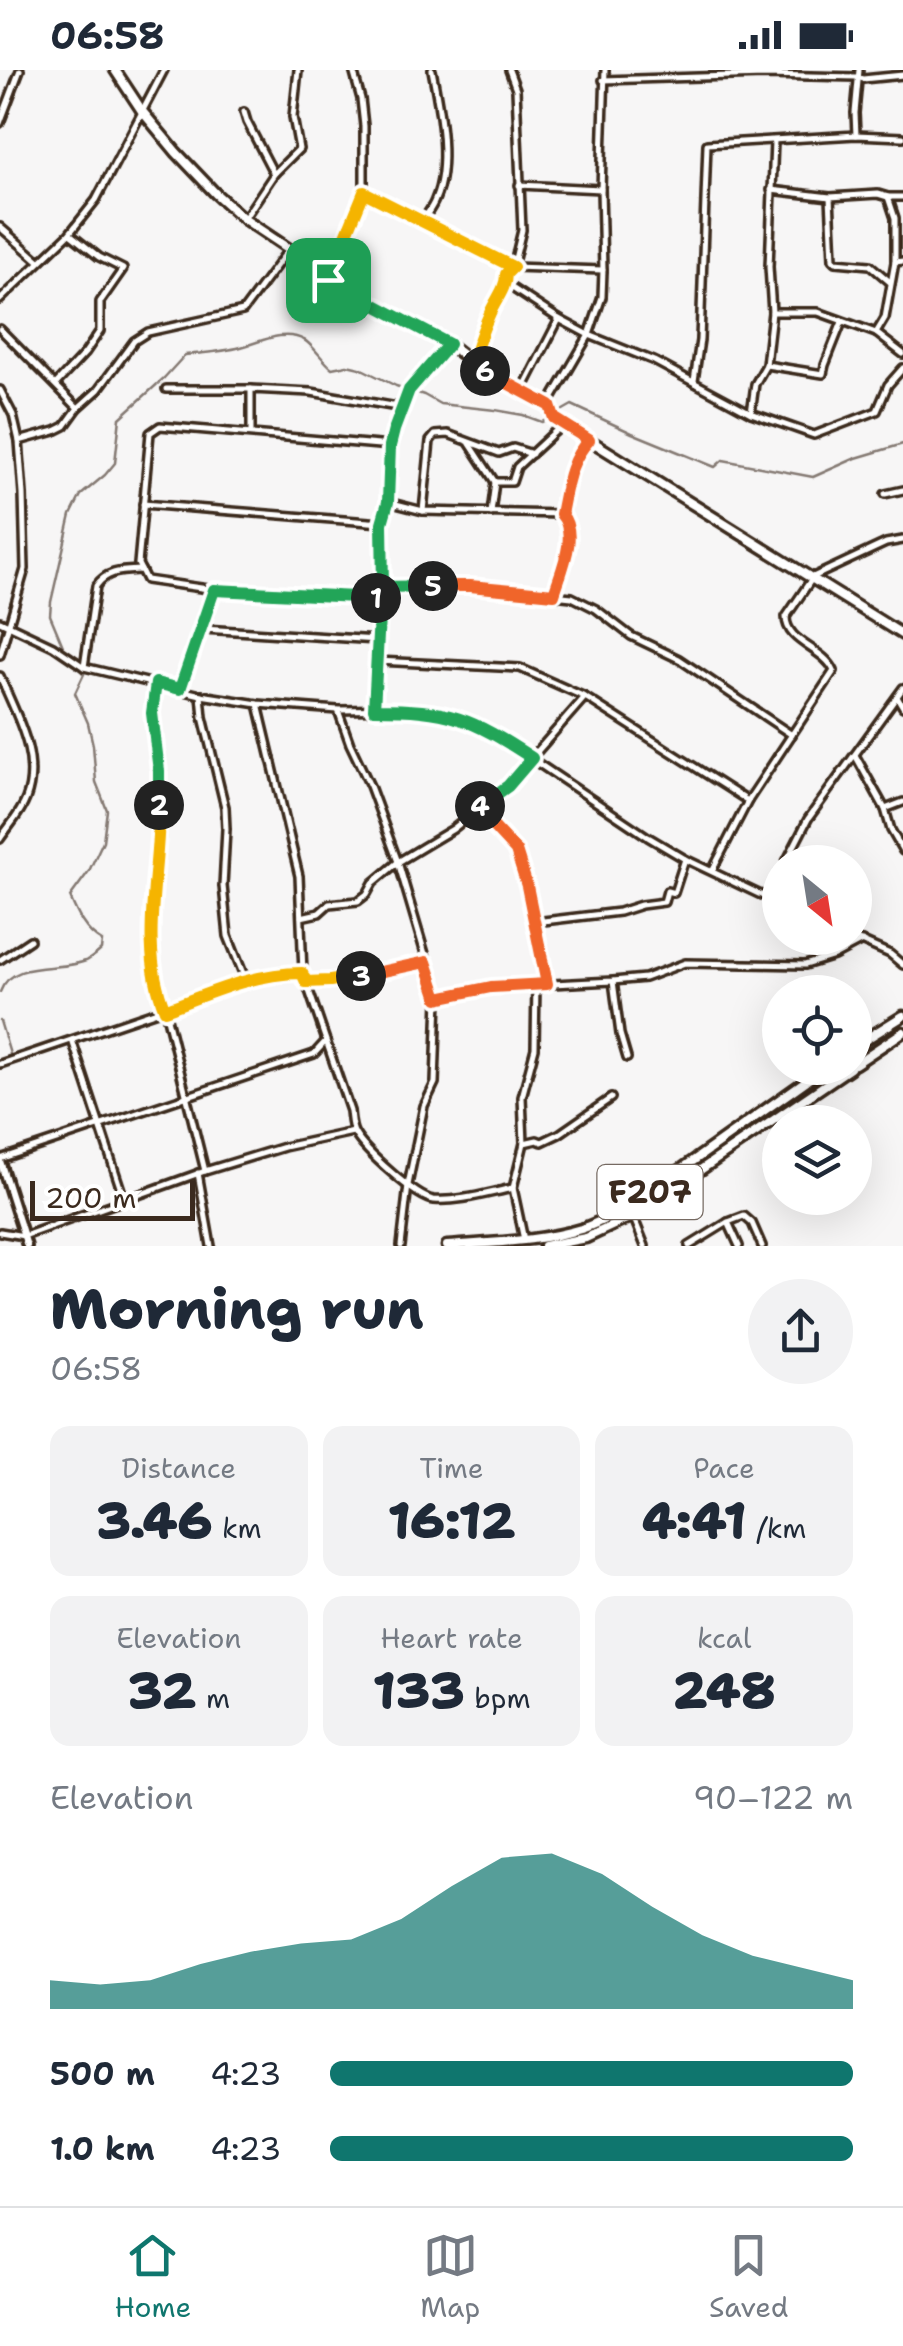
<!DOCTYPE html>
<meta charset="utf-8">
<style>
body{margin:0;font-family:"Shantell Sans",sans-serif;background:#f2f2f3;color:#1f2937;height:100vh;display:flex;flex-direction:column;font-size:38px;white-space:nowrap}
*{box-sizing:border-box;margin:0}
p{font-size:32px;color:#747a83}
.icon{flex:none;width:55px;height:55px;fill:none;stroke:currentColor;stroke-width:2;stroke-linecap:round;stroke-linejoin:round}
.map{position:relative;height:1176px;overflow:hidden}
.panel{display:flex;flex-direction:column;background:#fff;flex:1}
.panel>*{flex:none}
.needle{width:65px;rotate:150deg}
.controls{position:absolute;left:762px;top:775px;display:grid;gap:20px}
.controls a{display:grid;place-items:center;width:110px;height:110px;border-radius:50%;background:#fff;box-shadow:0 10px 40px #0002;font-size:50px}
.scale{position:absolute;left:30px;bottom:25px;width:165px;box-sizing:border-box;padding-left:10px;border:5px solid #3b2a1e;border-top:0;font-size:28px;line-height:35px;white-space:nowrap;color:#3b2a1e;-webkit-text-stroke:8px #fff;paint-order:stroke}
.pin{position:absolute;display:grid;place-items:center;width:85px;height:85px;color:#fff;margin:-42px;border-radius:20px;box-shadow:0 5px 15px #0006}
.km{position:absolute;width:50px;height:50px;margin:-25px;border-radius:50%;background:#222;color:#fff;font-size:28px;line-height:50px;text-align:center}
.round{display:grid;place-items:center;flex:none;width:105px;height:105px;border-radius:52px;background:#f2f2f3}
.head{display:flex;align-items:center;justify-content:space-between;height:170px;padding:0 50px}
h1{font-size:55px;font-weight:800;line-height:75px}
.stats{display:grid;grid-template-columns:repeat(3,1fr);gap:15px;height:170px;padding:10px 50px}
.stats div{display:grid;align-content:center;border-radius:20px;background:#f2f2f3;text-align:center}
.stats b{font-size:50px;font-weight:800}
.stats small{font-size:28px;font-weight:400}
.stats p{font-size:28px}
.chart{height:280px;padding:20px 50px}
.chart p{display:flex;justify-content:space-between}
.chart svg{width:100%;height:180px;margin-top:10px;fill:#0f766e;opacity:.7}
ul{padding:0 50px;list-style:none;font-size:32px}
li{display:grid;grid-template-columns:160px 120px 1fr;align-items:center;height:75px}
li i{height:25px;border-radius:12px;background:#0f766e}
.status{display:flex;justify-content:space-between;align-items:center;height:70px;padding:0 50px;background:#fff;direction:ltr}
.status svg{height:28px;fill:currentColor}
.dock{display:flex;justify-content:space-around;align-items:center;height:140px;border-top:2px solid #e0e1e3;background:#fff;font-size:28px;color:#747a83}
.dock a{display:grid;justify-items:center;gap:5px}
.dock .on{color:#0f766e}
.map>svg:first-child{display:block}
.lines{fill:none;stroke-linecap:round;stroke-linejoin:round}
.stream{stroke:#847972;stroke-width:2.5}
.minor-casing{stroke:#3b2a1e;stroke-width:12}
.tertiary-casing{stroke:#3b2a1e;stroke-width:14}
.primary-casing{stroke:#3b2a1e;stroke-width:15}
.minor{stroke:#fff;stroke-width:5}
.tertiary{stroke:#fff;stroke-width:6}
.primary{stroke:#fff;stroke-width:8}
.split-1-casing{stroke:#fff;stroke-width:20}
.split-2-casing{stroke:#fff;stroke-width:20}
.split-3-casing{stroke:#fff;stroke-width:20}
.split-4-casing{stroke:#fff;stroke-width:20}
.split-5-casing{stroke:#fff;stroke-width:20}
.split-6-casing{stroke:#fff;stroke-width:20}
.split-7-casing{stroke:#fff;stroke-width:20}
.split-1{stroke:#22a559;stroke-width:12}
.split-2{stroke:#22a559;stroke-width:12}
.split-3{stroke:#f5b400;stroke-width:12}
.split-4{stroke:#f0652b;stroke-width:12}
.split-5{stroke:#22a559;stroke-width:12}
.split-6{stroke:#f0652b;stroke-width:12}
.split-7{stroke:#f5b400;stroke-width:12}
.labels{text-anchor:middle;stroke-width:8;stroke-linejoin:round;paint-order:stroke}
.shield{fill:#fff;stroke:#766a62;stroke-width:2.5}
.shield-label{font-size:32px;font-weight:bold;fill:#3b2a1e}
</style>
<div class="status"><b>06:58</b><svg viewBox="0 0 49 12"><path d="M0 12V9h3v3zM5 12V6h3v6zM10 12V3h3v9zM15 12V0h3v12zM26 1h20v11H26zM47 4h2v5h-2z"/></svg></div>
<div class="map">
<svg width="903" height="1176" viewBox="0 0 903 1176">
<rect width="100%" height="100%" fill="#f7f6f6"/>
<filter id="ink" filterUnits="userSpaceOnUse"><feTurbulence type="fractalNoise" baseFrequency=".01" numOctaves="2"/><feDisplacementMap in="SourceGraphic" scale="20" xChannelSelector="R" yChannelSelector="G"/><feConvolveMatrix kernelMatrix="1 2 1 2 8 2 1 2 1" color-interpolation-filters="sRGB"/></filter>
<g filter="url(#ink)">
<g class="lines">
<g class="stream">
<path d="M 65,581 L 50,545 L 51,532 L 71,445 L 81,425 L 105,405 L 115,393 L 120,348 L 164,308 L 185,285 C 203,283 223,282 241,277 C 261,272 283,259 304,270 C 311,273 323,291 332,298 L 347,295 L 360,298 L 396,316 L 424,325 L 440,334 L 495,340 L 523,345 L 542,352 L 572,335 L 632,363 L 715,397 L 723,390 L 813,407 L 856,388 L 903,374"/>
<path d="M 0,922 C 13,888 60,903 88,890 C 91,888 99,882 101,880 L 102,871 C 85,862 77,844 70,827 L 89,801 L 103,771 L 107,740 L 96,712 L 93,675 L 88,653 L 75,623 L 84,604 L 68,588"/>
<polyline points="0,951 10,984"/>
</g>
<g class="minor-casing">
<g id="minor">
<polyline points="603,10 764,5 857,7 863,9 903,5"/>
<polyline points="244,42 247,52 274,104"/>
<polyline points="0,53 20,0"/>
<polyline points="856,65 855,43 859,0"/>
<polyline points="519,115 601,119"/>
<polyline points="771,120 830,127 878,124 888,127 903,127"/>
<polyline points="364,122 513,197 603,200"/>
<polyline points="830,127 833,189 836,192 870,195 890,212"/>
<polyline points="888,127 895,148 895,192"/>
<polyline points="244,149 274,104 299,79 293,47 298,0"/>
<path d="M 422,152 C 426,145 432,138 435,130 C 451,94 439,37 432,0"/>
<polyline points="0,157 39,191"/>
<polyline points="328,209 364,122 364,56 361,29 353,0"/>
<polyline points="506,214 559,249 589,265 654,291 751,343 814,365 877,341 888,315 903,298"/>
<polyline points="0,230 69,164 96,130 164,0"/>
<polyline points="772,242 818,242 876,263 885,248 895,192 903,191"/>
<polyline points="0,259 78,338"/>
<polyline points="876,263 903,284"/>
<path d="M 473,293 C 476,276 483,259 490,243 C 496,229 506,219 506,203 L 513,197 L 522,160 L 516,19 L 509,0"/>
<polyline points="766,295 823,304 825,295 842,252"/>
<polyline points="694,311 700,270 707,74 856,65 903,67"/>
<polyline points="56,314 85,283 100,261 100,232 123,199 99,187 70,164"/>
<polyline points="166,319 251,319"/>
<polyline points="523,319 559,249"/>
<polyline points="0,320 13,345 19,371 23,424 25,499 0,585"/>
<polyline points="549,334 589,265 602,227 603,200 601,119 605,0"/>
<polyline points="751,343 755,314 766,295 772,242 769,197 774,71"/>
<polyline points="251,363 251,319 311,322 403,338"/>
<polyline points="19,371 55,361 65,356 78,338 98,320 134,271 148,262 243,241 289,179"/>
<polyline points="470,374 495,412"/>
<polyline points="885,424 903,420"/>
<path d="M 388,432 L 423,441 L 561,444 C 579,464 561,500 554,522"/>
<polyline points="143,434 382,453"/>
<polyline points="423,441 430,371 435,365 448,364 499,383 513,378 532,384"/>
<polyline points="491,443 495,412 512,412 517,397 563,354"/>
<path d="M 561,444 C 567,416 569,391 589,370"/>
<polyline points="383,517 470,516 572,527 596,539 631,566 679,589 792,665"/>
<polyline points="380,528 215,520 146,510 138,494 150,363 160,356 391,376"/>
<polyline points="0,551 53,576 84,597 201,625 258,634 338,640 407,639 440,642 487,659 648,767 685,789 780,834"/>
<polyline points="203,559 377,570"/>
<polyline points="377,591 520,598 585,627 748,731"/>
<path d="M 84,597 L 96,516 C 107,500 123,501 141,500"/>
<path d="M 0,606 C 15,643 42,687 26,729 C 21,743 8,757 0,769"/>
<polyline points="156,613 152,643 159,701 159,751 153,862 153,903 165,940 205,1101"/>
<polyline points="180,619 215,520"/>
<polyline points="201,625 203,647 225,737 226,759 223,816 228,866 246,911"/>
<polyline points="897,627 903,637"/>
<path d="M 258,634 L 299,806 L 303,903 L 350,1041 C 351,1049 351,1058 355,1064 C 364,1080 416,1128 434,1130 C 459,1132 488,1123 513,1118"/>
<polyline points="374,639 380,528 383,517 382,453 388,432 391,376 394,360 409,320 449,274"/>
<polyline points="338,640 350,674 370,716 398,792 438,928 435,1013 424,1036 408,1115 401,1176"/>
<polyline points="855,685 885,739 891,760 903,781"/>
<polyline points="477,739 516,781 527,816 547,915"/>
<polyline points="885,739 903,732"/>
<polyline points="786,792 808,749 903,618"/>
<path d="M 712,801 L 748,731 L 834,601 C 824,578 786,573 786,547 L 813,507 L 886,473 L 903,470"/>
<polyline points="768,827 780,803"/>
<polyline points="301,847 319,843 329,834 358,831 367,824 373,813 398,792 453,759 507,716 585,627"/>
<polyline points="535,852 619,842 641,835 664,832 667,821 674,823 685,789"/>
<polyline points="854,868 890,884 903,895"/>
<polyline points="0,890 30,870"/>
<polyline points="306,911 355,907 426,892"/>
<polyline points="613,911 620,964 627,988"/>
<polyline points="439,928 491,917 613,911 645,908 685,893 805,895 834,886 862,871"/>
<polyline points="72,970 124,1129"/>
<polyline points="0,994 246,911 278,903 303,903"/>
<polyline points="524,1073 537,1070 542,1072 559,1064 611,1028"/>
<polyline points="0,1089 314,984 325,972"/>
<polyline points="198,1103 211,1176"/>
<polyline points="633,1146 645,1176"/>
<polyline points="728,1152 739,1176"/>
<polyline points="0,1162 24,1166 205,1101 284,1077 353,1062"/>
<polyline points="524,1170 513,1118 524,1073 522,1027 535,978 536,914"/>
<polyline points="689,1176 728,1152 744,1146 752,1153 762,1176"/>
</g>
</g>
<g class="tertiary-casing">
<polyline id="tertiary" points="0,1091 27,1176"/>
</g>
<g class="primary-casing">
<g id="primary">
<polyline points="115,0 142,41 176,82 216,124 244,149 289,179 328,210 449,274 473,293 550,336 554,348 903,565"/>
<polyline points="855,976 903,946"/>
<polyline points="855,994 903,962"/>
<path d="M 447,1176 C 492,1172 538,1172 581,1159 C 599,1153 615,1144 631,1135 L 824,998"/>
<polyline points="544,1176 586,1168 633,1146 850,998"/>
</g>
</g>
<use href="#minor" class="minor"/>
<use href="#tertiary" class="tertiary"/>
<use href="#primary" class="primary"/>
</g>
</g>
<g class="lines" filter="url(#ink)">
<g class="split-1-casing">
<polyline id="split-1" points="328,210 449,274 409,320 394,360 390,376 388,432 382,453 383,517 380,528 376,528"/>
</g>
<g class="split-2-casing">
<polyline id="split-2" points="159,735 159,701 152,643 156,613 180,619 214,520 376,528"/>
</g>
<g class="split-3-casing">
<path id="split-3" d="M 159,735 C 160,802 138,876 165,940 C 210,923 254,903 302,903 L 306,912 L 330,911 L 361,906"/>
</g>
<g class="split-4-casing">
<polyline id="split-4" points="361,906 426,892 438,928 491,917 547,914 527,816 516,781 477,739 480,736"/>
</g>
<g class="split-5-casing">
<path id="split-5" d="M 433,516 L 383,517 L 380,528 L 374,639 C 449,639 471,648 532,688 L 508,716 L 480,736"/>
</g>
<g class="split-6-casing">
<path id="split-6" d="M 433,516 L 470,516 L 554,524 C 561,501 579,464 561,444 C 567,416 569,391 589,370 L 554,348 L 550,336 L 485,301"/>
</g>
<g class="split-7-casing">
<path id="split-7" d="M 328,210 L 364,122 L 513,197 L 506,204 C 506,219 496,229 490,243 C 483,259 476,276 473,293 L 485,301"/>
</g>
<use href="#split-1" class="split-1"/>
<use href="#split-2" class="split-2"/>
<use href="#split-3" class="split-3"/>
<use href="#split-4" class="split-4"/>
<use href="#split-5" class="split-5"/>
<use href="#split-6" class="split-6"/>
<use href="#split-7" class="split-7"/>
</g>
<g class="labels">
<rect class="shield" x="597.5" y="1095" width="105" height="54" rx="8"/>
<g class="shield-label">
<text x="650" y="1133">F207</text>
</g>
</g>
</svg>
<div class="controls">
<a><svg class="needle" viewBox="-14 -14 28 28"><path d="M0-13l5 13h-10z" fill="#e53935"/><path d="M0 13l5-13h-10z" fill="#747a83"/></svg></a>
<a><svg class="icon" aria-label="locate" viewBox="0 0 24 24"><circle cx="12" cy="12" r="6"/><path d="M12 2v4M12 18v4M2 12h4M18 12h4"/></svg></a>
<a><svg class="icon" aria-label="layers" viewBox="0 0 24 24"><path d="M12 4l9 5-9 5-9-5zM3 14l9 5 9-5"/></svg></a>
</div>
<div class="scale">200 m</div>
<div class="pin" style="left:328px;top:210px;background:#1e9e55"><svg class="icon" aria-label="arrive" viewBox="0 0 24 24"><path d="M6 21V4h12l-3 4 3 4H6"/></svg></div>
<b class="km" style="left:376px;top:528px">1</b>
<b class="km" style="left:159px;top:735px">2</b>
<b class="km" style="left:361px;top:906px">3</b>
<b class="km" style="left:480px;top:736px">4</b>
<b class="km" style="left:433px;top:516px">5</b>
<b class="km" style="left:485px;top:301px">6</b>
</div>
<section class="panel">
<div class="head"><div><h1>Morning run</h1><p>06:58</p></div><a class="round"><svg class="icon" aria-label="share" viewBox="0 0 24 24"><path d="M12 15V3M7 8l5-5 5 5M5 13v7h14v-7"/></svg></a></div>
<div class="stats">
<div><p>Distance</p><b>3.46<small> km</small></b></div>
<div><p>Time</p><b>16:12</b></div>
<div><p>Pace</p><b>4:41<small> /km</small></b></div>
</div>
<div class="stats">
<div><p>Elevation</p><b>32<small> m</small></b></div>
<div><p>Heart rate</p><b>133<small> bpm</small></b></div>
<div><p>kcal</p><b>248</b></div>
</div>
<div class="chart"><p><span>Elevation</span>90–122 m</p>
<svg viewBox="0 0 160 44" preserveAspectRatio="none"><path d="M0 44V37L10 38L20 37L30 33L40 30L50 28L60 27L70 22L80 14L90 7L100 6L110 11L120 19L130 26L140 31L150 34L160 37V44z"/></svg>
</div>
<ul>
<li><b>500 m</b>4:23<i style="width:100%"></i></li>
<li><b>1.0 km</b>4:23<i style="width:100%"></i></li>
</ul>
</section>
<nav class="dock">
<a class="on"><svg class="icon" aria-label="home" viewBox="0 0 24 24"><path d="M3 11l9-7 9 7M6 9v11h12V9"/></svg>Home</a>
<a><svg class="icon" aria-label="map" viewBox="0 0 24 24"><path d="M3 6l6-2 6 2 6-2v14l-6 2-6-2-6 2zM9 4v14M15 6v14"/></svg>Map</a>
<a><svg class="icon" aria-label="saved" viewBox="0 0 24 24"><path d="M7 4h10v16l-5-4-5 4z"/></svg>Saved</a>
</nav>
